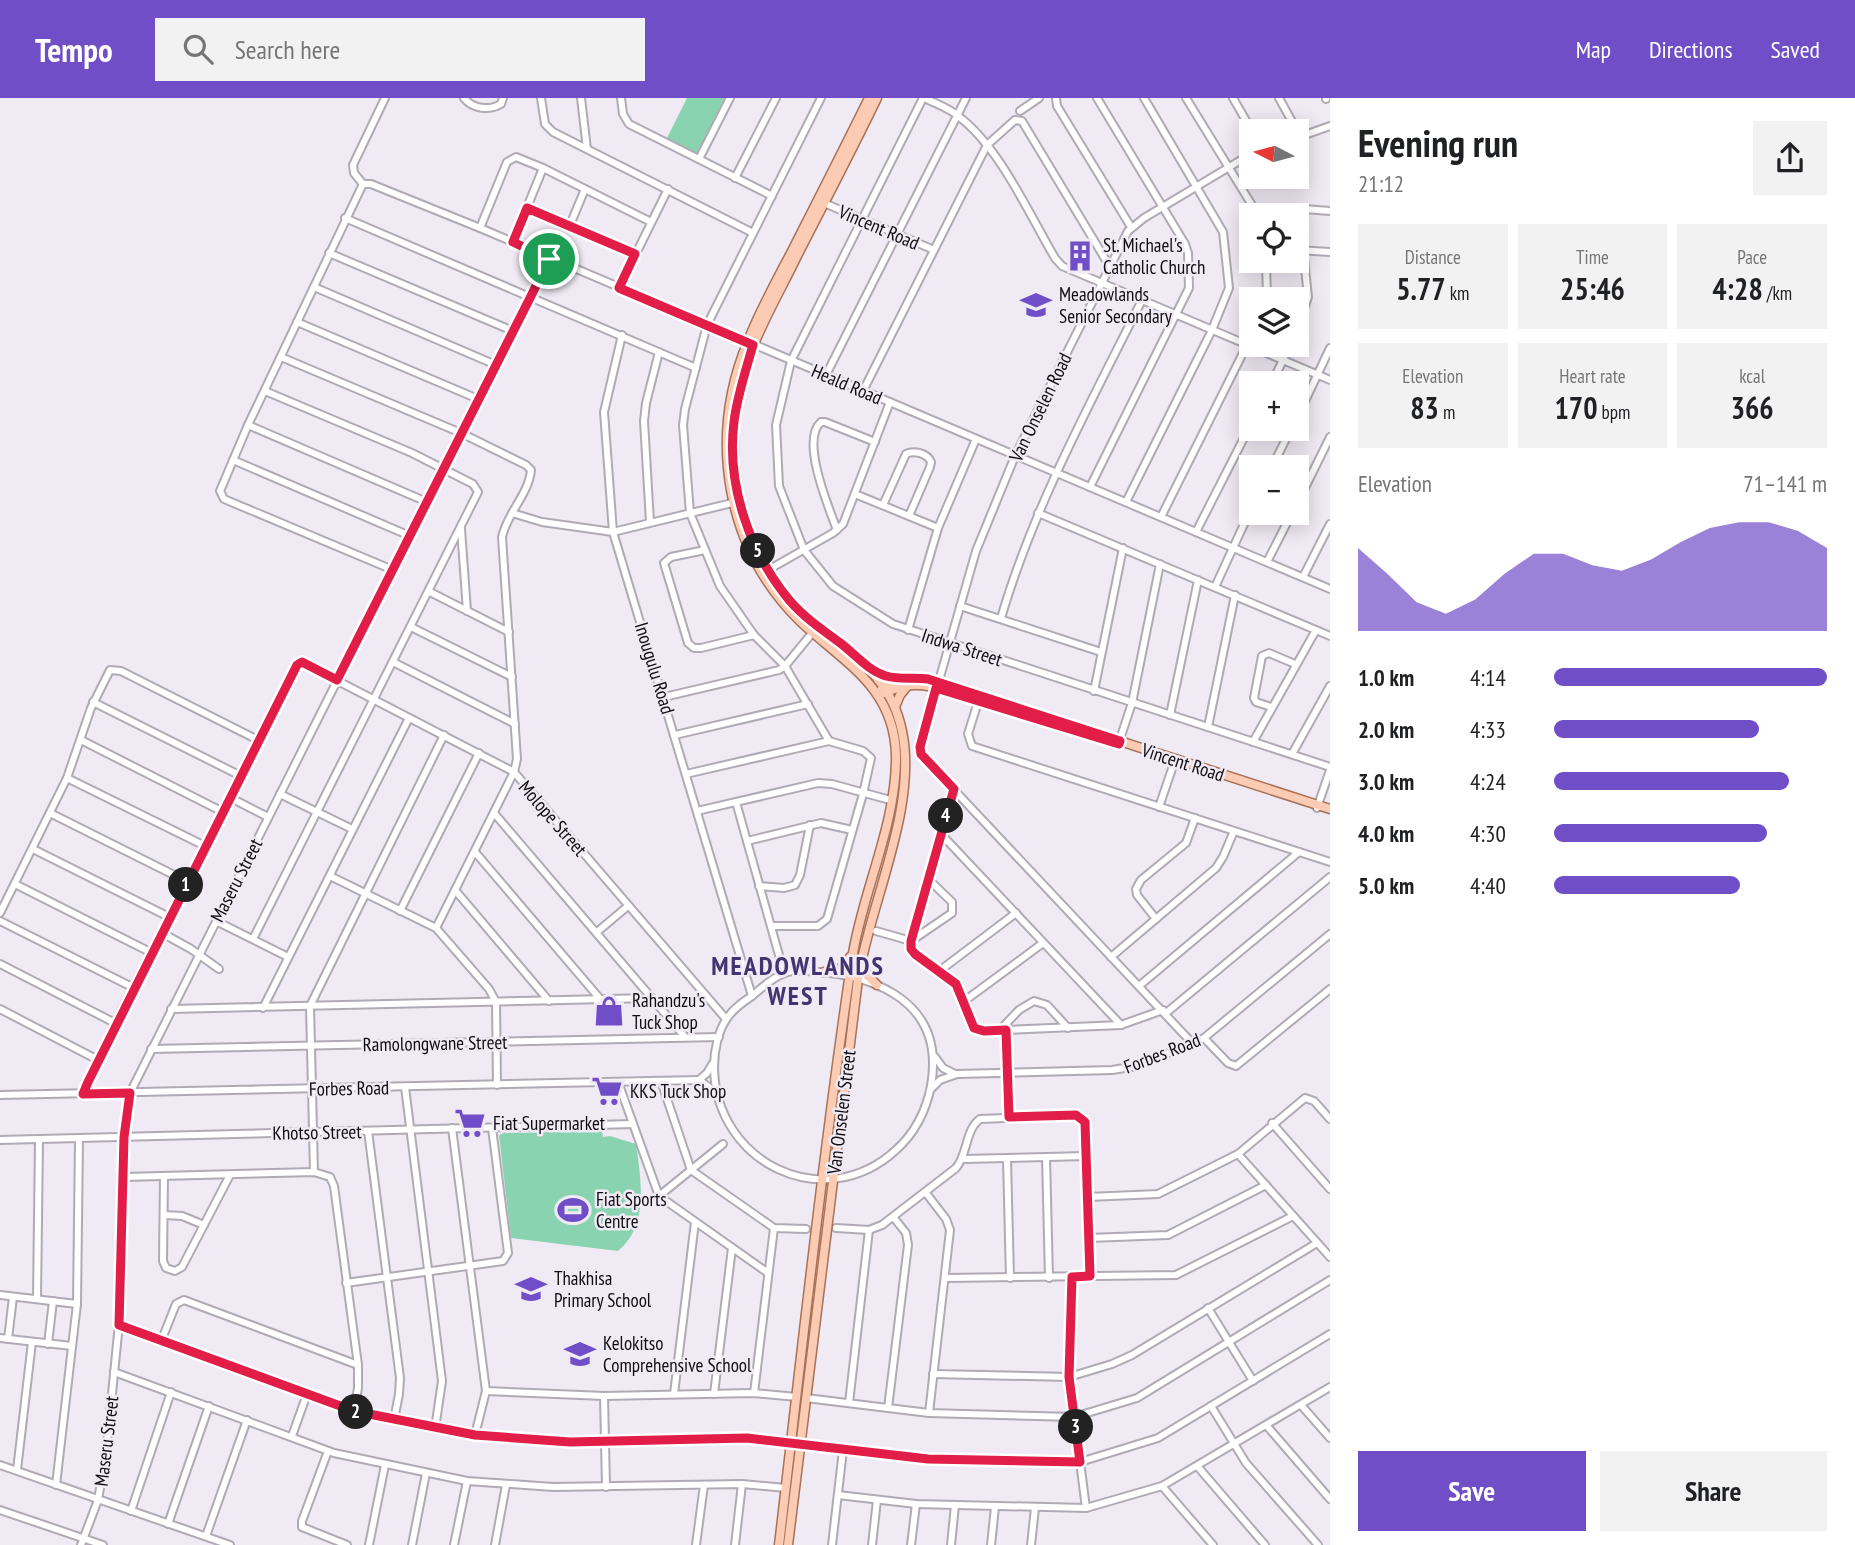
<!DOCTYPE html>
<meta charset="utf-8">
<style>
body{margin:0;font-family:"PT Sans Narrow",sans-serif;background:#f2f2f2;color:#202124;height:100vh;display:flex;flex-direction:column;font-size:26px;white-space:nowrap}
*{box-sizing:border-box;margin:0}
p{font-size:23px;color:#757577}
.icon{flex:none;width:38px;height:38px;fill:none;stroke:currentColor;stroke-width:2;stroke-linecap:round;stroke-linejoin:round}
.map{position:relative;flex:1;overflow:hidden}
.sheet{display:flex;flex-direction:column;background:#fff;width:525px}
.sheet>*{flex:none}
.needle{width:46px;rotate:276deg}
.controls{position:absolute;left:1239px;top:21px;display:grid;gap:14px}
.controls a{display:grid;place-items:center;width:70px;height:70px;border-radius:0px;background:#fff;box-shadow:0 4px 18px #0003;font-size:35px}
.pin{position:absolute;display:grid;place-items:center;width:60px;height:60px;color:#fff;margin:-30px;border:4px solid #fff;border-radius:50%;box-shadow:0 2px 7px #0007}
.km{position:absolute;width:35px;height:35px;margin:-18px;border-radius:50%;background:#222;color:#fff;font-size:19px;line-height:35px;text-align:center}
.round{display:grid;place-items:center;flex:none;width:74px;height:74px;border-radius:0px;background:#f2f2f2}
.head{display:flex;align-items:center;justify-content:space-between;height:119px;padding:0 28px}
h1{font-size:38px;font-weight:700;line-height:52px}
.stats{display:grid;grid-template-columns:repeat(3,1fr);gap:10px;height:119px;padding:7px 28px}
.stats div{display:grid;align-content:center;border-radius:0px;background:#f2f2f2;text-align:center}
.stats b{font-size:30px;font-weight:700}
.stats small{font-size:19px;font-weight:400}
.stats p{font-size:19px}
.chart{height:196px;padding:14px 28px}
.chart p{display:flex;justify-content:space-between}
.chart svg{width:100%;height:126px;margin-top:7px;fill:#704ec8;opacity:.7}
.primary-button{display:flex;gap:14px;margin-top:auto;padding:14px 28px}
.primary-button a{flex:1;height:80px;border-radius:0px;background:#704ec8;color:#fff;font-size:28px;font-weight:700;line-height:80px;text-align:center}
.primary-button a+a{background:#f2f2f2;color:#202124}
ul{padding:0 28px;list-style:none;font-size:23px}
li{display:grid;grid-template-columns:112px 84px 1fr;align-items:center;height:52px}
li i{height:18px;border-radius:9px;background:#704ec8}
header{display:flex;align-items:center;gap:42px;box-sizing:border-box;height:98px;padding:0 35px;background:#704ec8;color:#fff}
header strong{font-size:33px}
nav{display:flex;gap:38px;margin-inline-start:auto;font-size:24px}
.search{width:490px;height:63px;background:#f2f2f2;display:flex;align-items:center;gap:18px;box-sizing:border-box;padding:0 24px;border-radius:0px;color:#757577;font-size:26px}
main{display:flex;flex:1;min-height:0}
.map>svg:first-child{display:block}
.green{fill:#8ad3b0}
.lines{fill:none;stroke-linecap:round;stroke-linejoin:round}
.minor-casing{stroke:#b0aab4;stroke-width:10}
.major-casing{stroke:#a77258;stroke-width:11}
.minor{stroke:#fff;stroke-width:6}
.major{stroke:#fbcbb3;stroke-width:8}
.route-casing{stroke:#fff;stroke-width:14}
.route{stroke:#e11d48;stroke-width:9}
.labels{text-anchor:middle;stroke-width:5;stroke-linejoin:round;paint-order:stroke}
.street-label{font-size:19px;fill:#0e0c0f;stroke:#f0eaf4}
.poi-label{font-size:19px;fill:#0e0c0f;stroke:#f0eaf4;text-anchor:start}
.district-label{font-size:26px;font-weight:bold;letter-spacing:2px;fill:#433471;stroke:#f0eaf4}
</style>
<header>
<strong>Tempo</strong>
<div class="search"><svg class="icon" aria-label="search" viewBox="0 0 24 24"><circle cx="10" cy="10" r="6"/><path d="M15 15l6 6"/></svg>Search here</div>
<nav><a>Map</a><a>Directions</a><a>Saved</a></nav>
</header>
<main>
<div class="map">
<svg width="1330" height="1447" viewBox="0 0 1330 1447">
<rect width="100%" height="100%" fill="#f0eaf4"/>
<g class="green">
<polygon points="687,0 725,0 697,56 666,42"/>
<path d="M 602,1033 L 603,1039 L 610,1038 L 636,1046 C 641,1081 649,1128 618,1153 L 511,1140 L 499,1037 L 504,1035 Z"/>
</g>
<g class="lines">
<g class="minor-casing">
<g id="minor">
<path d="M 464,0 C 473,11 489,13 501,6 L 503,0"/>
<polyline points="541,0 545,26 553,34 753,135"/>
<polyline points="581,0 587,51"/>
<polyline points="621,0 623,16 629,26 772,98"/>
<polyline points="821,0 707,227 685,311 683,327 690,415 720,488 754,537 785,568 829,643"/>
<polyline points="923,0 791,263 776,327 779,388 804,452 833,488 893,526 1330,669"/>
<path d="M 925,0 C 936,6 949,10 958,18 C 999,48 1029,116 1055,160 L 1062,168 L 1330,282"/>
<polyline points="1056,0 1057,8 1131,129"/>
<polyline points="1186,0 1258,117"/>
<polyline points="1233,0 1252,33"/>
<polyline points="1279,0 1300,38"/>
<polyline points="1326,0 1326,1"/>
<polyline points="1020,13 1039,0"/>
<polyline points="1299,39 1330,28"/>
<polyline points="699,61 730,0"/>
<polyline points="735,80 776,0"/>
<polyline points="363,86 371,86 480,130 1330,491"/>
<polyline points="363,86 248,327 220,393 224,401 393,472"/>
<polyline points="363,86 354,75 353,67 385,0"/>
<polyline points="824,105 934,152"/>
<polyline points="527,110 635,156"/>
<polyline points="1257,115 1304,111 1330,113"/>
<polyline points="345,120 696,270"/>
<polyline points="570,127 585,91"/>
<polyline points="480,130 507,64 516,59 543,70 651,124"/>
<polyline points="513,144 543,70"/>
<polyline points="1297,152 1330,154"/>
<polyline points="329,155 513,233"/>
<polyline points="1266,163 1267,201"/>
<polyline points="314,189 496,267"/>
<polyline points="619,190 668,91"/>
<polyline points="297,224 478,301"/>
<polyline points="1297,230 1308,199 1303,151"/>
<polyline points="622,237 604,314 613,434 752,898"/>
<path d="M 281,259 L 461,335 L 526,367 L 531,372 C 529,396 507,415 502,439 L 517,661 L 514,674 L 436,830"/>
<polyline points="826,277 966,0"/>
<polyline points="1272,285 1290,247"/>
<polyline points="863,293 987,47 1015,22 1022,23 1110,169"/>
<polyline points="1297,320 1330,250"/>
<polyline points="248,327 427,404"/>
<polyline points="233,362 410,438"/>
<polyline points="1272,369 1291,331"/>
<polyline points="1090,389 1189,190 1188,155 1185,146 1097,0"/>
<polyline points="855,396 938,430"/>
<polyline points="1126,404 1212,232 1229,190 1223,134 1144,0"/>
<polyline points="1297,406 1330,339"/>
<path d="M 883,407 L 906,356 C 914,352 927,355 931,364 L 930,369 L 909,418"/>
<polyline points="512,415 542,424 613,434 732,405"/>
<polyline points="1038,415 1330,538"/>
<polyline points="1161,419 1251,239"/>
<polyline points="650,424 644,323 646,305 659,254"/>
<polyline points="461,431 467,513"/>
<path d="M 837,432 C 829,410 800,342 821,324 L 825,324 L 875,344"/>
<polyline points="1196,434 1251,326"/>
<polyline points="705,452 671,459 664,465 688,545 694,550 701,550 754,537"/>
<polyline points="1267,464 1292,415"/>
<polyline points="768,472 833,435 843,426 890,304"/>
<polyline points="1303,479 1330,426"/>
<polyline points="1215,489 1251,411"/>
<polyline points="430,494 509,534"/>
<polyline points="960,508 1101,554"/>
<path d="M 1001,520 C 1034,408 1090,306 1142,202"/>
<polyline points="411,529 512,579"/>
<polyline points="908,532 938,430 976,341"/>
<polyline points="393,564 515,626"/>
<polyline points="1094,593 1123,450"/>
<polyline points="664,599 779,572 785,568 813,534"/>
<polyline points="93,604 241,678"/>
<polyline points="978,604 968,636 972,648 1330,764"/>
<polyline points="1271,609 1256,604 1254,600 1262,558 1269,555 1295,566"/>
<polyline points="1170,617 1198,482"/>
<polyline points="1208,629 1235,497"/>
<polyline points="675,637 808,606"/>
<polyline points="81,642 223,714"/>
<polyline points="1119,644 1132,605 1160,466"/>
<polyline points="1253,644 1316,532"/>
<polyline points="1292,656 1330,588"/>
<polyline points="686,676 829,643 863,653 871,660 863,696 827,821 818,828 771,828"/>
<polyline points="67,680 205,748"/>
<polyline points="954,691 910,848 915,856 956,886 974,930 984,933 1121,927 1163,912"/>
<polyline points="280,696 352,731"/>
<polyline points="231,700 268,719"/>
<polyline points="736,704 784,875"/>
<polyline points="1159,709 1175,662"/>
<polyline points="1317,710 1330,672"/>
<polyline points="697,713 818,685 832,686 890,702"/>
<polyline points="50,715 188,784"/>
<polyline points="494,715 685,939"/>
<polyline points="941,736 1121,927"/>
<polyline points="747,743 821,725 852,732"/>
<polyline points="33,751 169,819"/>
<polyline points="475,754 601,902"/>
<polyline points="330,778 436,830 489,891 496,904 497,987"/>
<polyline points="15,786 152,855"/>
<polyline points="759,788 784,790 795,787 800,777 810,727"/>
<polyline points="455,792 549,903"/>
<polyline points="400,813 479,655"/>
<polyline points="0,815 67,680 91,610 110,572 121,573 258,642"/>
<polyline points="1156,821 1137,797 1136,791 1141,782 1186,745 1195,720"/>
<polyline points="0,823 134,890"/>
<polyline points="216,823 288,859"/>
<polyline points="876,833 911,843 952,815 952,804 928,781"/>
<polyline points="597,834 628,808"/>
<polyline points="162,835 191,851 219,871"/>
<polyline points="253,841 478,394 473,386 412,355 265,293"/>
<polyline points="1111,859 1216,770 1223,759 1234,733"/>
<polyline points="0,866 115,925"/>
<path d="M 792,873 C 865,872 947,898 931,988 C 926,1013 915,1035 896,1052 C 824,1118 715,1065 714,969 C 714,953 718,932 728,919 C 734,910 743,904 752,898 C 764,888 776,876 792,873 Z"/>
<polyline points="938,874 1016,815"/>
<polyline points="1139,888 1299,754"/>
<polyline points="963,904 1043,845"/>
<polyline points="263,910 409,620"/>
<polyline points="0,911 98,962"/>
<polyline points="171,911 651,900"/>
<polyline points="1166,915 1330,779"/>
<polyline points="1000,932 1019,912 1034,903 1047,907 1068,930"/>
<polyline points="1006,932 1009,1019"/>
<polyline points="1204,940 1228,965 1236,968 1330,891"/>
<polyline points="1193,946 926,662 921,656 920,649 976,453 1015,358 1128,133 1144,120 1251,56"/>
<polyline points="151,951 719,939"/>
<polyline points="935,959 943,970 955,976"/>
<polyline points="699,982 707,975 713,965"/>
<polyline points="661,983 691,1072 774,1130 806,1131"/>
<polyline points="618,984 659,1098 768,1175"/>
<polyline points="405,989 442,1283 435,1331"/>
<polyline points="931,991 940,982 957,976 1112,972 1137,968 1204,940 1330,836"/>
<polyline points="83,996 115,925 297,567 301,564 514,674 726,921"/>
<polyline points="0,997 699,982 718,996"/>
<polyline points="1272,1025 1330,1091"/>
<polyline points="452,1030 486,1293 475,1337"/>
<polyline points="368,1033 400,1280 399,1296 394,1322"/>
<polyline points="0,1042 633,1026"/>
<polyline points="1238,1056 1330,1159"/>
<polyline points="1046,1059 1049,1180"/>
<polyline points="963,1061 1087,1058"/>
<polyline points="1007,1061 1010,1180"/>
<polyline points="314,1074 310,908 444,637"/>
<polyline points="164,1078 163,1163 166,1170 175,1173 182,1169 230,1077"/>
<polyline points="123,1079 314,1074 330,1079 334,1088 358,1267 358,1290 354,1313"/>
<polyline points="926,1095 946,1121 950,1132 929,1315"/>
<polyline points="659,1098 723,1046"/>
<polyline points="1088,1099 1158,1096 1238,1056 1305,1000 1314,1003 1330,1021"/>
<polyline points="164,1117 182,1118 204,1127"/>
<path d="M 836,1130 L 869,1132 L 882,1127 L 956,1070 C 968,1056 965,1032 980,1021 L 1076,1017 L 1083,1021 L 1086,1030 L 1090,1178"/>
<polyline points="1089,1140 1168,1137 1266,1087"/>
<polyline points="1072,1179 1069,1279 1086,1410"/>
<polyline points="945,1180 1176,1177 1293,1118"/>
<polyline points="346,1185 503,1163 508,1155 492,1030"/>
<polyline points="0,1197 77,1206"/>
<polyline points="37,1201 39,1042"/>
<polyline points="1208,1210 1253,1283"/>
<polyline points="119,1227 354,1313 427,1329 475,1337 570,1344 747,1340 928,1361 1063,1365 1080,1364 1158,1340 1330,1236"/>
<polyline points="0,1240 72,1248"/>
<polyline points="8,1241 13,1199"/>
<polyline points="162,1241 176,1206 184,1202 358,1267"/>
<polyline points="48,1246 53,1203"/>
<polyline points="114,1274 334,1355 467,1383 553,1389 742,1386 786,1390"/>
<polyline points="933,1276 1069,1279 1112,1266 1132,1257 1317,1145"/>
<polyline points="486,1293 604,1298 754,1295 797,1299"/>
<polyline points="754,1295 774,1130"/>
<polyline points="674,1296 695,1124"/>
<polyline points="714,1296 732,1150"/>
<polyline points="604,1298 606,1389"/>
<polyline points="806,1300 929,1315 1074,1319 1137,1300 1330,1182"/>
<polyline points="849,1305 869,1132"/>
<polyline points="1301,1307 1330,1340"/>
<polyline points="1211,1308 1246,1365 1318,1447"/>
<polyline points="888,1310 908,1147 906,1135 894,1120"/>
<polyline points="1267,1328 1330,1401"/>
<polyline points="292,1338 307,1296"/>
<polyline points="328,1353 302,1423 302,1429 347,1447"/>
<polyline points="0,1367 230,1447"/>
<polyline points="1198,1369 1265,1447"/>
<polyline points="17,1372 32,1244"/>
<polyline points="56,1387 77,1206 79,1041"/>
<polyline points="1162,1388 1213,1447"/>
<polyline points="838,1397 916,1406 1086,1410 1162,1388 1330,1289"/>
<polyline points="0,1412 103,1447"/>
<polyline points="131,1413 171,1294"/>
<polyline points="168,1426 209,1308"/>
<polyline points="206,1438 247,1322"/>
<polyline points="81,1447 98,1402 106,1355 121,1206 124,1039 130,995 549,161"/>
<polyline points="369,1447 385,1367"/>
<polyline points="412,1447 426,1375"/>
<polyline points="454,1447 467,1383"/>
<polyline points="495,1447 506,1387"/>
<polyline points="696,1447 704,1387"/>
<polyline points="735,1447 742,1386"/>
<polyline points="832,1447 843,1352"/>
<polyline points="872,1447 877,1402"/>
<polyline points="911,1447 916,1406"/>
<polyline points="951,1447 955,1407"/>
<polyline points="991,1447 995,1409"/>
<polyline points="1031,1447 1035,1410"/>
</g>
</g>
<g class="major-casing">
<g id="major">
<polyline points="882,591 902,581 928,581 1330,711"/>
<path d="M 885,595 C 907,584 924,586 946,592"/>
<polyline points="962,598 996,609"/>
<polyline points="895,609 900,597 909,586"/>
<polyline points="862,866 868,878 877,887"/>
<polyline points="824,874 842,870 850,859"/>
<path d="M 779,1447 C 802,1252 823,1056 852,861 C 862,794 897,726 896,657 C 894,588 844,565 800,523 C 725,449 708,339 748,243 C 760,212 777,182 792,153 C 818,102 844,51 869,0"/>
<path d="M 788,1447 L 858,881 C 870,805 918,709 902,633 C 887,560 828,551 788,500 C 729,426 719,333 754,246 C 766,217 782,189 796,160 C 823,107 851,54 877,0"/>
</g>
</g>
<use href="#minor" class="minor"/>
<use href="#major" class="major"/>
</g>
<g class="lines">
<g class="route-casing">
<path id="route" d="M 527,110 L 635,156 L 619,190 L 753,247 C 746,272 737,298 734,324 C 726,387 750,455 790,503 C 804,519 821,531 839,544 C 854,555 867,572 886,578 C 900,582 914,579 928,581 L 1120,643 L 1119,646 L 936,590 L 920,649 L 921,656 L 954,691 L 911,843 L 911,851 L 915,856 L 956,886 L 974,930 L 984,933 L 1006,932 L 1009,1019 L 1076,1017 L 1085,1024 L 1090,1178 L 1072,1179 L 1069,1279 L 1080,1364 L 928,1361 L 747,1340 L 570,1344 L 475,1337 L 354,1313 L 119,1227 L 124,1039 L 130,995 L 83,996 L 88,984 L 297,567 L 302,564 L 337,582 L 531,198 L 549,161 L 513,144 Z"/>
</g>
<use href="#route" class="route"/>
</g>
<defs>
<g id="building-bare" transform="scale(2.415)"><path d="M-4-6H4V6H1V3H-1V6H-4ZM-2.5-4.3h1.7v1.8h-1.7ZM.8-4.3h1.7v1.8H.8ZM-2.5-1h1.7V.8h-1.7ZM.8-1h1.7V.8H.8Z" fill="#704ec8" stroke="#f0eaf4" stroke-width="2.5" paint-order="stroke"/></g>
<g id="school-bare" transform="scale(2.415)"><path d="M0-5L7-2L0 1L-7-2ZM-4 1L0 2.5L4 1V4Q0 6-4 4Z" fill="#704ec8" stroke="#f0eaf4" stroke-width="2.5" paint-order="stroke"/></g>
<g id="shop-bare" transform="scale(2.415)"><path d="M-5-2.5h2.3a2.7 3.5 0 0 1 5.4 0H5L5.5 6h-11ZM-1.5-2.5h3a1.5 2.3 0 0 0-3 0Z" fill="#704ec8" stroke="#f0eaf4" stroke-width="2.5" paint-order="stroke"/></g>
<g id="supermarket-bare" transform="scale(2.415)"><path d="M-6-5.5h2.5l.6 2H6L4.5 2H-2.5L-4.4-4H-6ZM-1.5 3.2a1.3 1.3 0 1 0 .1 0ZM3 3.2a1.3 1.3 0 1 0 .1 0Z" fill="#704ec8" stroke="#f0eaf4" stroke-width="2.5" paint-order="stroke"/></g>
<g id="stadium-bare" transform="scale(2.415)"><path d="M0-5a6.5 5 0 1 0 0 10a6.5 5 0 1 0 0-10ZM-3.5-1.8h7v3.6h-7Z" fill="#704ec8" stroke="#f0eaf4" stroke-width="2.5" paint-order="stroke"/></g>
</defs>
<g fill-rule="evenodd">
<use href="#building-bare" x="1080" y="158"/>
<use href="#school-bare" x="1036" y="207"/>
<use href="#shop-bare" x="609" y="913"/>
<use href="#supermarket-bare" x="607" y="993"/>
<use href="#supermarket-bare" x="470" y="1025"/>
<use href="#stadium-bare" x="573" y="1112"/>
<use href="#school-bare" x="531" y="1191"/>
<use href="#school-bare" x="580" y="1256"/>
</g>
<g class="labels">
<g class="street-label">
<text transform="translate(879 129) rotate(23)" y="7">Vincent Road</text>
<text transform="translate(847 286) rotate(23)" y="7">Heald Road</text>
<text transform="translate(1040 309) rotate(-64)" y="7">Van Onselen Road</text>
<text transform="translate(962 549) rotate(18)" y="7">Indwa Street</text>
<text transform="translate(655 570) rotate(73)" y="7">Inougulu Road</text>
<text transform="translate(1183 664) rotate(18)" y="7">Vincent Road</text>
<text transform="translate(553 720) rotate(49)" y="7">Molope Street</text>
<text transform="translate(236 782) rotate(-63)" y="7">Maseru Street</text>
<text transform="translate(435 945) rotate(-1)" y="7">Ramolongwane Street</text>
<text transform="translate(1162 955) rotate(-21)" y="7">Forbes Road</text>
<text transform="translate(349 990) rotate(-1)" y="7">Forbes Road</text>
<text transform="translate(841 1014) rotate(-83)" y="7">Van Onselen Street</text>
<text transform="translate(317 1034) rotate(-1)" y="7">Khotso Street</text>
<text transform="translate(106 1343) rotate(-83)" y="7">Maseru Street</text>
</g>
<g class="poi-label">
<text x="1103" y="154">St. Michael's<tspan x="1103" dy="22">Catholic Church</tspan></text>
<text x="1059" y="203">Meadowlands<tspan x="1059" dy="22">Senior Secondary</tspan></text>
<text x="632" y="909">Rahandzu's<tspan x="632" dy="22">Tuck Shop</tspan></text>
<text x="630" y="1000">KKS Tuck Shop</text>
<text x="493" y="1032">Fiat Supermarket</text>
<text x="596" y="1108">Fiat Sports<tspan x="596" dy="22">Centre</tspan></text>
<text x="554" y="1187">Thakhisa<tspan x="554" dy="22">Primary School</tspan></text>
<text x="603" y="1252">Kelokitso<tspan x="603" dy="22">Comprehensive School</tspan></text>
</g>
<g class="district-label">
<text x="798" y="877">MEADOWLANDS<tspan x="798" dy="30">WEST</tspan></text>
</g>
</g>
</svg>
<div class="controls">
<a><svg class="needle" viewBox="-14 -14 28 28"><path d="M0-13l5 13h-10z" fill="#e53935"/><path d="M0 13l5-13h-10z" fill="#757577"/></svg></a>
<a><svg class="icon" aria-label="locate" viewBox="0 0 24 24"><circle cx="12" cy="12" r="6"/><path d="M12 2v4M12 18v4M2 12h4M18 12h4"/></svg></a>
<a><svg class="icon" aria-label="layers" viewBox="0 0 24 24"><path d="M12 4l9 5-9 5-9-5zM3 14l9 5 9-5"/></svg></a>
<a>+</a>
<a>−</a>
</div>
<div class="pin" style="left:549px;top:161px;background:#1e9e55"><svg class="icon" aria-label="arrive" viewBox="0 0 24 24"><path d="M6 21V4h12l-3 4 3 4H6"/></svg></div>
<b class="km" style="left:186px;top:787px">1</b>
<b class="km" style="left:356px;top:1314px">2</b>
<b class="km" style="left:1076px;top:1329px">3</b>
<b class="km" style="left:946px;top:718px">4</b>
<b class="km" style="left:758px;top:453px">5</b>
</div>
<section class="sheet">
<div class="head"><div><h1>Evening run</h1><p>21:12</p></div><a class="round"><svg class="icon" aria-label="share" viewBox="0 0 24 24"><path d="M12 15V3M7 8l5-5 5 5M5 13v7h14v-7"/></svg></a></div>
<div class="stats">
<div><p>Distance</p><b>5.77<small> km</small></b></div>
<div><p>Time</p><b>25:46</b></div>
<div><p>Pace</p><b>4:28<small> /km</small></b></div>
</div>
<div class="stats">
<div><p>Elevation</p><b>83<small> m</small></b></div>
<div><p>Heart rate</p><b>170<small> bpm</small></b></div>
<div><p>kcal</p><b>366</b></div>
</div>
<div class="chart"><p><span>Elevation</span>71–141 m</p>
<svg viewBox="0 0 160 44" preserveAspectRatio="none"><path d="M0 44V15L10 24L20 34L30 38L40 33L50 24L60 17L70 17L80 21L90 23L100 19L110 13L120 8L130 6L140 6L150 9L160 15V44z"/></svg>
</div>
<ul>
<li><b>1.0 km</b>4:14<i style="width:100%"></i></li>
<li><b>2.0 km</b>4:33<i style="width:75%"></i></li>
<li><b>3.0 km</b>4:24<i style="width:86%"></i></li>
<li><b>4.0 km</b>4:30<i style="width:78%"></i></li>
<li><b>5.0 km</b>4:40<i style="width:68%"></i></li>
</ul>
<div class="primary-button"><a>Save</a><a>Share</a></div>
</section>
</main>
